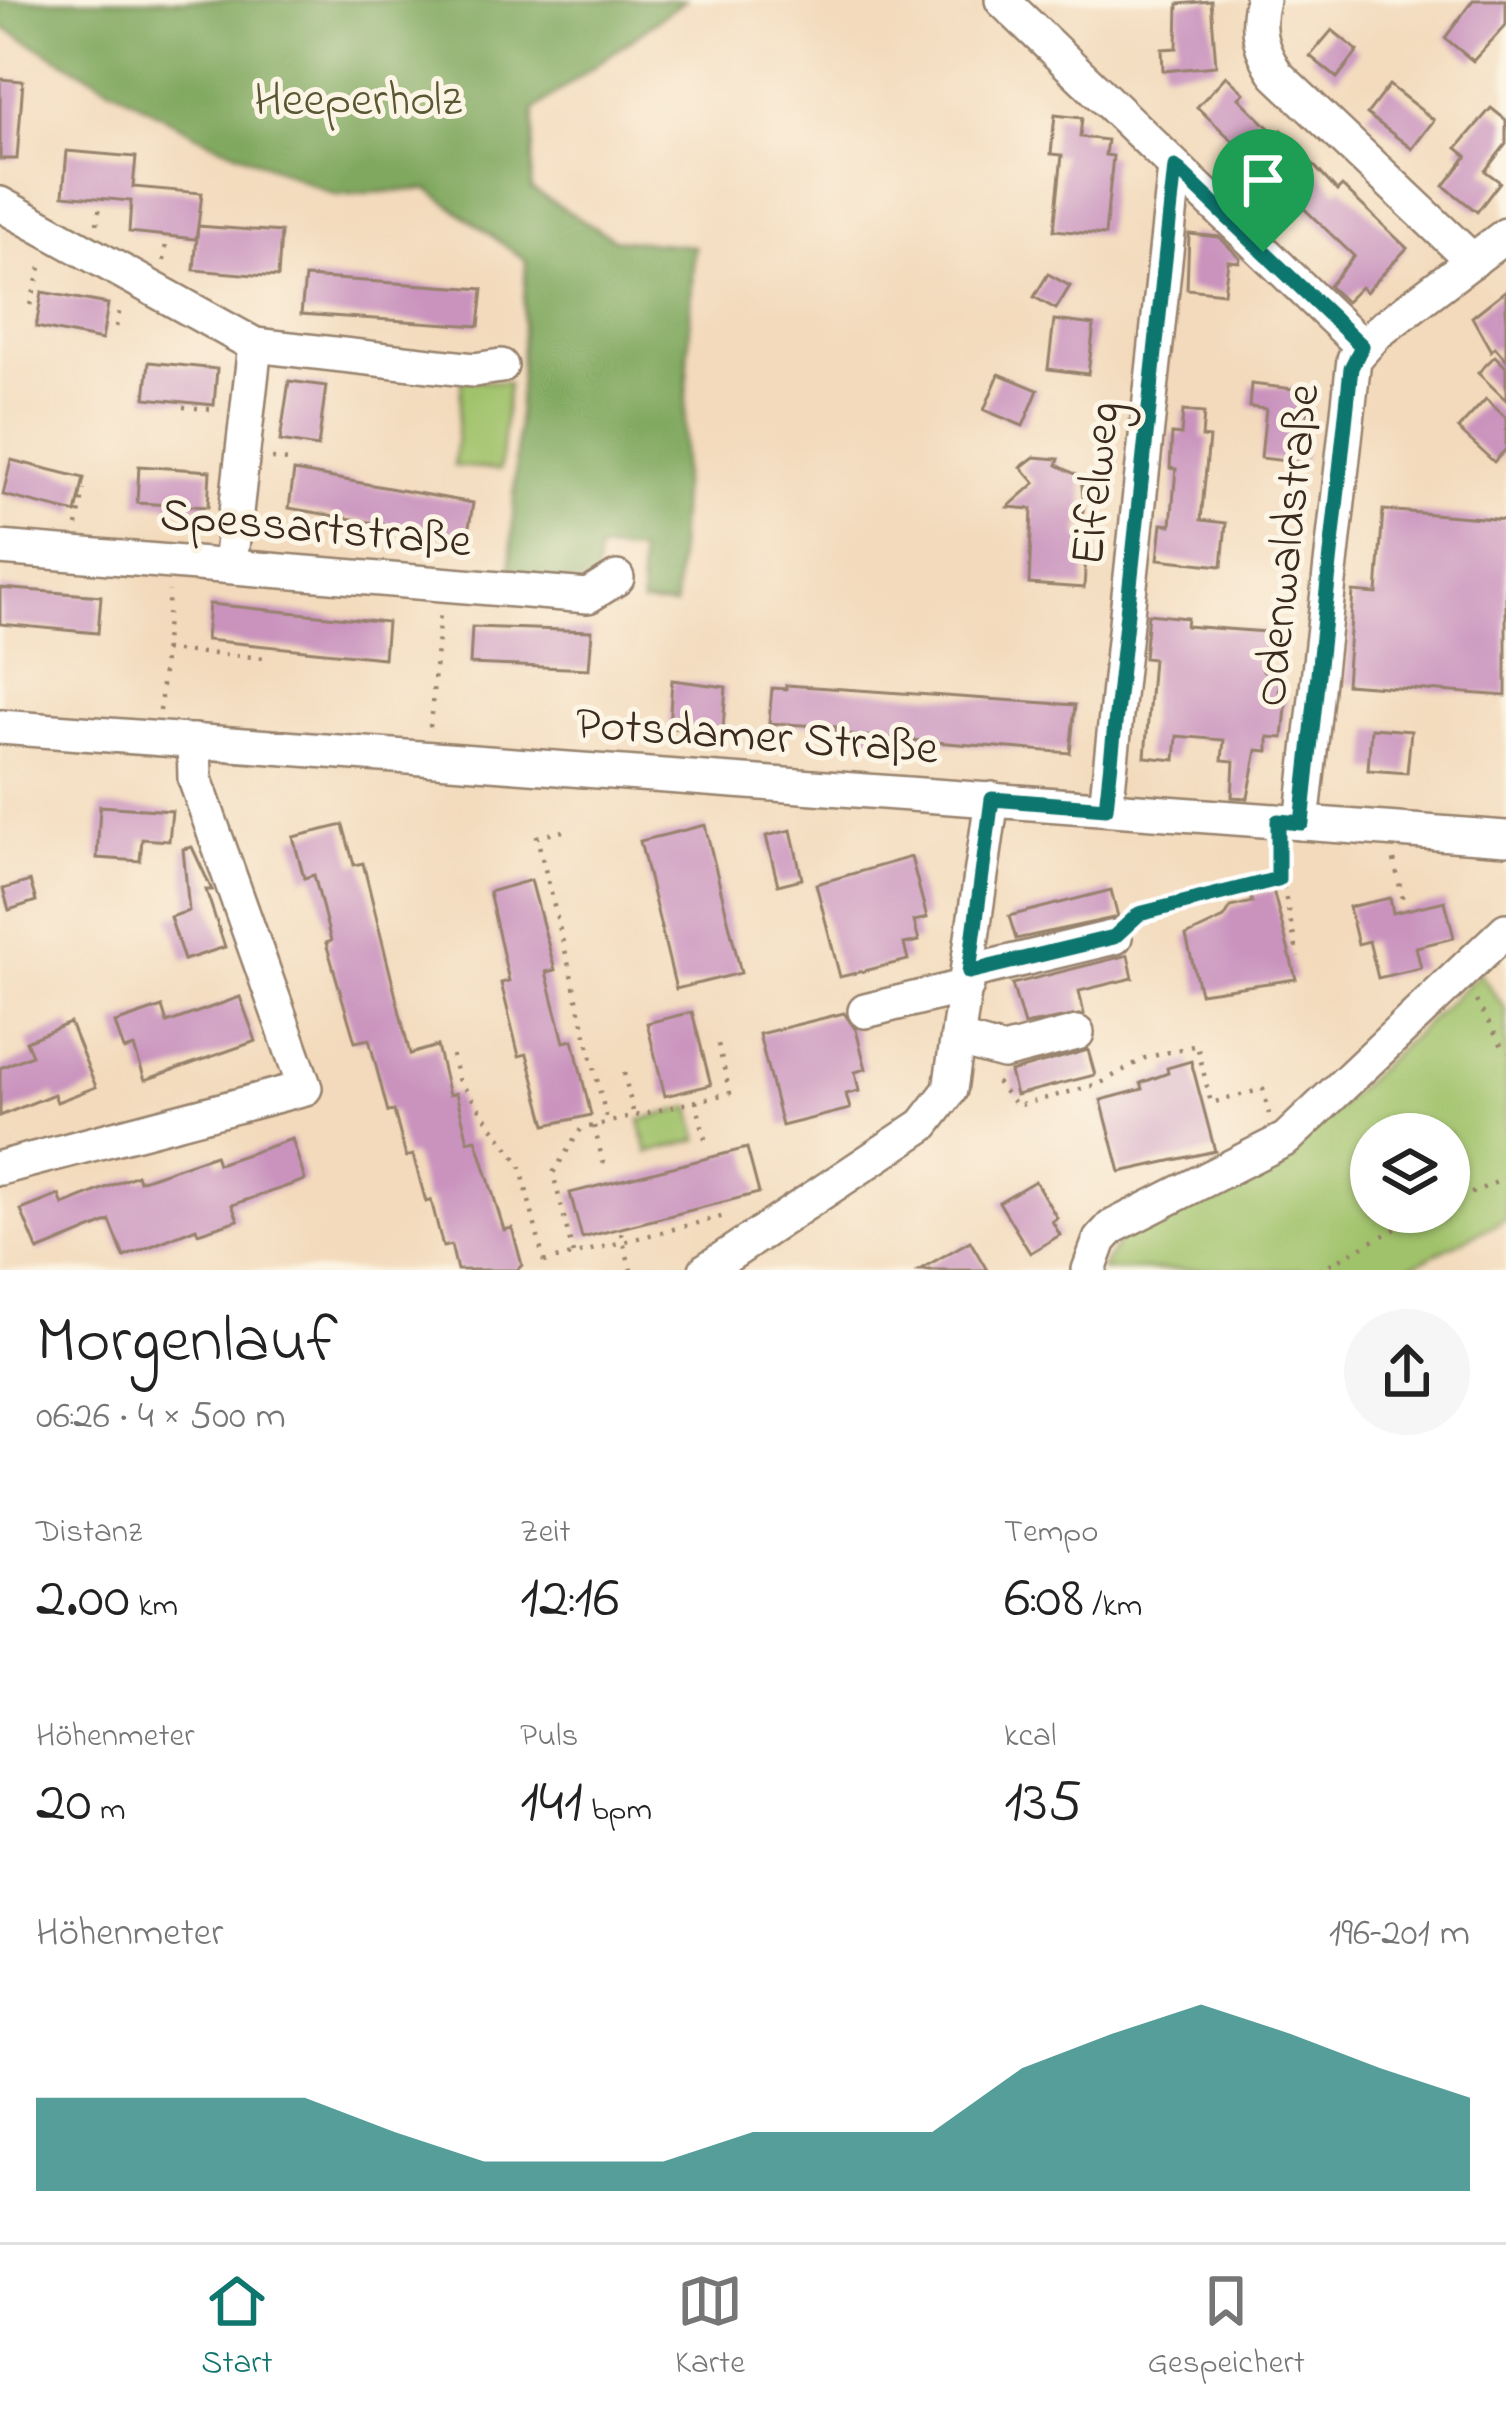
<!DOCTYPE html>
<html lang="de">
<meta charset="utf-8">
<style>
body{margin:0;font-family:"Indie Flower",sans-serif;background:#f6f6f6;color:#222;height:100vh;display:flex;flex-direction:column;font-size:45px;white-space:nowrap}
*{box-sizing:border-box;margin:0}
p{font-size:39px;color:#767676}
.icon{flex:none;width:66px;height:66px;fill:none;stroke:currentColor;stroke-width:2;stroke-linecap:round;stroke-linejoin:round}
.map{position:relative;height:1270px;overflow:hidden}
.details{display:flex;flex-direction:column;background:#fff;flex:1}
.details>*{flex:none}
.tools{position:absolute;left:1350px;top:1113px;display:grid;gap:24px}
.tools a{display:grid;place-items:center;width:120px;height:120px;border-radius:50%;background:#fff;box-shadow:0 3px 9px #0004;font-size:60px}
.pin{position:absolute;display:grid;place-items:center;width:102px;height:102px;color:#fff;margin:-123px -51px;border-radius:50% 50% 50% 0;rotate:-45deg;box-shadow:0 0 12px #0007}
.pin .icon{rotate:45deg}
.round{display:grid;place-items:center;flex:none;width:126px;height:126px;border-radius:63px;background:#f6f6f6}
.headline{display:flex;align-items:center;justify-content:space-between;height:204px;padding:0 36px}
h1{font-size:66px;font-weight:600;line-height:90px}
.stats{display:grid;grid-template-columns:repeat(3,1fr);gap:18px;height:204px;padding:12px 36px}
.stats div{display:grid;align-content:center}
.stats b{font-size:60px;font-weight:600}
.stats small{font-size:33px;font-weight:400}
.stats p{font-size:33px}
.chart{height:336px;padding:24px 36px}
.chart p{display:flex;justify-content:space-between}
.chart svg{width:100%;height:216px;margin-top:12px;fill:#0f766e;opacity:.7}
.dock{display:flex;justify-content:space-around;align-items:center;height:168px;border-top:3px solid #e0e0e0;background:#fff;font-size:33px;color:#767676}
.dock a{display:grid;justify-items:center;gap:6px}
.dock .on{color:#0f766e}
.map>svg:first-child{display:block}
.green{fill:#a0c26b;stroke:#6e7644;stroke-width:3;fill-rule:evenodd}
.forest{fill:#80a85f;stroke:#5e693e;stroke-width:3}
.building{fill:#c993be}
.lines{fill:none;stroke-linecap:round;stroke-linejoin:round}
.minor-casing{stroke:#97826d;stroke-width:38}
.path{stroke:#97826d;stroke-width:4.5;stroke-dasharray:3 9;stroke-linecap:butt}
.minor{stroke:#fff;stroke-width:33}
.route-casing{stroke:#fff;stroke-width:24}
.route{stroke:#0f766e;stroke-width:15}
.labels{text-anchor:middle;stroke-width:10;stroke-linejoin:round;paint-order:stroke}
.park-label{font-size:48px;fill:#595835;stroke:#fcf5e5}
.street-label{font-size:48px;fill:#3b2a1e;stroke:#fcf5e5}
</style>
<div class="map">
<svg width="1506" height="1270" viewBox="0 0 1506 1270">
<rect width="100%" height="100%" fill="#fcf5e5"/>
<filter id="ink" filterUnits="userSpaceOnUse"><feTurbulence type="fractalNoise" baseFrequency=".00833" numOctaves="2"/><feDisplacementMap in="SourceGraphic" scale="24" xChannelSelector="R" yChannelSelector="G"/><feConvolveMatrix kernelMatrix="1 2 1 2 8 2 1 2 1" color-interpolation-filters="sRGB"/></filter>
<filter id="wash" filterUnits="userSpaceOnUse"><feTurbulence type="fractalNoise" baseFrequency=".004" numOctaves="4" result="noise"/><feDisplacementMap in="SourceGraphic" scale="48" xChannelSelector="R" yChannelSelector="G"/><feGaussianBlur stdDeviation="2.7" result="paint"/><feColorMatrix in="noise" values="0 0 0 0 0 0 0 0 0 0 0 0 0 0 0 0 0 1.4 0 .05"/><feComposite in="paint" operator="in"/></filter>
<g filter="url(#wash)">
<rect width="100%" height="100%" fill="#f3dabc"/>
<g class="green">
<polygon points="462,379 508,383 500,470 454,466"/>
<path d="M 1480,973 L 1506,1010 L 1506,1219 L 1403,1270 L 1101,1270 L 1123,1235 L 1296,1146 ZM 1371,1134 L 1449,1134 L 1449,1212 L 1371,1212 Z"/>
<polygon points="691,1107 699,1140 648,1153 640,1120"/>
</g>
<polygon class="forest" points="0,0 685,0 534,110 531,189 614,239 694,246 675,606 642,604 639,552 598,550 595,583 510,577 526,261 428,189 336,195 197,135 0,26"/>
<g id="blocks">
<g class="building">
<polygon points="1473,0 1506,0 1506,25 1473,61 1445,38"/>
<polygon points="1211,1 1216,66 1163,71 1162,49 1177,48 1178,4"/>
<polygon points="1332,30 1358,51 1337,78 1310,56"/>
<polygon points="1226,76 1244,93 1239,98 1277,136 1282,130 1337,191 1342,186 1407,248 1366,292 1361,287 1346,302 1329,286 1354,256 1197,107"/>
<polygon points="0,79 23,81 17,159 0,159"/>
<polygon points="1389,85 1434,120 1412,149 1367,114"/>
<polygon points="1491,108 1506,120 1506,144 1485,171 1500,182 1477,212 1444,186 1467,156 1457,148"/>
<polygon points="1055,115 1082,118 1080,137 1107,140 1105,155 1113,156 1105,235 1054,230 1062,155 1051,154"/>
<polygon points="67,151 136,157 133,187 202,193 198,226 281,232 278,277 194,270 198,226 196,239 129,232 131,201 63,195"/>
<polygon points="1189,234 1219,237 1240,258 1239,262 1228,261 1224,293 1187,289"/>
<polygon points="1048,274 1070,286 1056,309 1034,297"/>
<polygon points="305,277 483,289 479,326 301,314"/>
<polygon points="1506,290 1506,360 1495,347 1491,351 1472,317"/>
<polygon points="42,292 108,304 102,340 36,327"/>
<polygon points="1054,320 1094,325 1088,374 1048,369"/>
<polygon points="1495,356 1506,367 1506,400 1478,373"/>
<polygon points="149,362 217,369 214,405 145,398"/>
<polygon points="999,374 1038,390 1023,426 984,410"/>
<polygon points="289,381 326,386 318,447 280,441"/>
<polygon points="1251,384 1311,391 1303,463 1261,458 1266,409 1249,407"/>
<polygon points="1486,399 1506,418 1506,449 1494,462 1458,429"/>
<polygon points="1183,411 1204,413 1202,437 1209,438 1201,520 1226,523 1222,566 1158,559 1162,524 1171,525 1176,469 1170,468 1172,434 1181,435"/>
<polygon points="1034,457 1059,459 1057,465 1081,477 1084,505 1078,537 1087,538 1084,588 1029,584 1032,509 1008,507 1035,483 1021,467"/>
<polygon points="11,460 84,478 76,513 3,495"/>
<polygon points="139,466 210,471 208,507 137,503"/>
<polygon points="294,471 473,503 467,539 289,508"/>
<polygon points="1383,510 1506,520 1506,696 1346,684 1353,592 1377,594"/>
<polygon points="0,588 101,596 98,633 0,624"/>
<polygon points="209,604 387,622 384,658 206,640"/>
<polygon points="1148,614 1187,618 1186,626 1266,632 1263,671 1280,677 1279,697 1287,698 1283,738 1268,737 1268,751 1257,750 1248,798 1232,797 1234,761 1222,760 1224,740 1177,736 1175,760 1145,757 1153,659 1144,658"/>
<polygon points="472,627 592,631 589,669 470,664"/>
<polygon points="672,680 726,687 723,729 669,728"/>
<polygon points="786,685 1075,705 1070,753 836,734 836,727 769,723 772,688 786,689"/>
<polygon points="1371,728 1411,731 1407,773 1368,770"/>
<polygon points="100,806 172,811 169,841 142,839 140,861 97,858"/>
<polygon points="343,825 354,865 363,863 410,1054 437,1046 449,1095 456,1093 468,1141 476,1139 504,1230 512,1228 522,1265 517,1270 457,1270 451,1245 443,1247 431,1200 426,1202 413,1155 406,1157 394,1111 388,1112 369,1039 355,1042 326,943 331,941 314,875 304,878 293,837"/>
<polygon points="705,825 741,973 676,989 640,841"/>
<polygon points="791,830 802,879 778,885 766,836"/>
<polygon points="192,847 212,890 206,890 225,947 184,960 170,917 189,911 183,849"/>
<polygon points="911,857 927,918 914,921 919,941 904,944 908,960 840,977 816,884"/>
<polygon points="531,880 555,970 546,972 564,1042 573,1040 591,1115 546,1125 527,1054 519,1056 501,983 509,981 489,892"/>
<polygon points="30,881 36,901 9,910 3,889"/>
<polygon points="1111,890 1118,917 1016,939 1009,916"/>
<polygon points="1273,890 1296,979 1200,993 1186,936 1224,918 1231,907 1252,902 1250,896"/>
<polygon points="1390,898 1393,913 1445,901 1454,938 1416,947 1421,968 1378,978 1369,941 1358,944 1349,907"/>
<polygon points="1128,955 1133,978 1079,991 1084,1014 1024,1025 1012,984"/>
<polygon points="240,997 256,1041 145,1080 134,1047 124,1050 115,1023 162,1007 167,1023"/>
<polygon points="692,1012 711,1085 665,1096 647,1023"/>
<polygon points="844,1013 856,1030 866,1069 855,1072 859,1091 846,1094 850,1109 782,1126 759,1034"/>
<polygon points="70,1023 96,1087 57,1102 54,1094 0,1116 0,1068 32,1055 26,1041"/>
<polygon points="1088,1050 1095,1075 1016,1095 1010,1072"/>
<polygon points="1191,1061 1215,1151 1120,1172 1101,1100 1143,1089 1141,1083 1168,1073 1167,1068"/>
<polygon points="292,1139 305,1180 232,1205 238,1220 198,1233 196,1228 124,1257 110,1221 38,1251 21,1210 59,1195 63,1205 137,1175 139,1181 215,1155 218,1164"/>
<polygon points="747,1148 759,1193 582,1238 570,1193"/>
<polygon points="1035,1181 1057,1218 1052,1221 1060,1235 1030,1253 999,1202"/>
<polygon points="970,1241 987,1270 919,1270"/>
</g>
</g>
</g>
<g filter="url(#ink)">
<use href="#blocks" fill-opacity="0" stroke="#97826d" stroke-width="3"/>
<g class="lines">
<g class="minor-casing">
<g id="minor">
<polyline points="1002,0 1362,346"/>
<path d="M 1262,0 C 1254,29 1261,51 1277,75 L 1473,261"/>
<polyline points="0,204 255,345 474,370 501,366"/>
<polyline points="0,548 588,596 617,578"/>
<polyline points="230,565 255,345"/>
<polyline points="0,727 1506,838"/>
<polyline points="1106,808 1175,168"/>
<polyline points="1302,823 1354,359 1378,332 1506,235"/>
<polyline points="969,972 1115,937"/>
<polyline points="865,1011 967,986"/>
<polyline points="960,1040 1003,1052 1077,1033"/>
<polyline points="0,1168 305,1088 195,779 194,741"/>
<polyline points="706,1270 923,1125 950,1090 992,799"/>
<polyline points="1089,1270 1100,1240 1112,1227 1286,1139 1506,930"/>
</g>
</g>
<g class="path">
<polyline points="97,224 100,206"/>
<polyline points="164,261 166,243"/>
<polyline points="30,305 42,264"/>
<polyline points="116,327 121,304"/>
<polyline points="183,407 219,410"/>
<polyline points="272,459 289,461"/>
<polyline points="77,526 84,490"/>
<polyline points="306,540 308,522"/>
<polyline points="365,549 367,531"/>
<polyline points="164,650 266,658"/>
<polyline points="160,711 169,591"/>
<polyline points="430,727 440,613"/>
<polyline points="563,831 537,837 607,1120"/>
<polyline points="1276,851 1298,957"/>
<polyline points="1394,860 1403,901"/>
<polyline points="1134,919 1278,879"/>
<polyline points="1476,1001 1506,1053"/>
<polyline points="452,1055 458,1079 520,1164 546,1270"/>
<polyline points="624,1073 634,1116"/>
<polyline points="996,1082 1017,1106 1099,1084 1145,1058 1197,1045 1211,1103 1263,1089 1269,1114"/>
<polyline points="696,1101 707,1147"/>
<polyline points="594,1126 605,1170"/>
<polyline points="1449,1203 1506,1178"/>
<polyline points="621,1233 631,1270"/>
<polyline points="573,1254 553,1173 581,1129 730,1093 718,1044"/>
<polyline points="544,1262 725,1216"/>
<polyline points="1319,1270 1427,1212"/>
</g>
<use href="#minor" class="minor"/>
</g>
</g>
<g class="lines" filter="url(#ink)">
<g class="route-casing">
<polygon id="route" points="1175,167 1362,346 1351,368 1302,823 1278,821 1278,879 1139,914 1114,937 969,972 992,799 1106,808"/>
</g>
<use href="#route" class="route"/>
</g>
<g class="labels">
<g class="park-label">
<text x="358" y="114">Heeperholz</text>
</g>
<g class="street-label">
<text transform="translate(1093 483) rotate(-84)" y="17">Eifelweg</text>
<text transform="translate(316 525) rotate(5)" y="17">Spessartstraße</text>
<text transform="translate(1284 545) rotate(-84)" y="17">Odenwaldstraße</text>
<text transform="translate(757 733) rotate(4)" y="17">Potsdamer Straße</text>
</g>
</g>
</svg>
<div class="tools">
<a><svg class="icon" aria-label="layers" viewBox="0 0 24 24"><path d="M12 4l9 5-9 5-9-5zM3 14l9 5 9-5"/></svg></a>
</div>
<div class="pin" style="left:1263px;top:252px;background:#1e9e55"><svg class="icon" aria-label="arrive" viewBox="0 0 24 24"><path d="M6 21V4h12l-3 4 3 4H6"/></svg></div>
</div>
<section class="details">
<div class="headline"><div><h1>Morgenlauf</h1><p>06:26 · 4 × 500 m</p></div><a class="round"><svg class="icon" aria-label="share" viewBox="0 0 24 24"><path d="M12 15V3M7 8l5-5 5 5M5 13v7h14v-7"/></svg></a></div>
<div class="stats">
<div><p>Distanz</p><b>2.00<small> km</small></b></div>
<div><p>Zeit</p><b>12:16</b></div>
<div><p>Tempo</p><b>6:08<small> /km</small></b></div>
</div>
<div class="stats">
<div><p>Höhenmeter</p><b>20<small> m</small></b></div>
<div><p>Puls</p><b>141<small> bpm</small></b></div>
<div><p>kcal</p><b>135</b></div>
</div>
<div class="chart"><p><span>Höhenmeter</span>196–201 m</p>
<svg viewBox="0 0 160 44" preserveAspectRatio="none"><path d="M0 44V25L10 25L20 25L30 25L40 32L50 38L60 38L70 38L80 32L90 32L100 32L110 19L120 12L130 6L140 12L150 19L160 25V44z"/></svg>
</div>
</section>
<nav class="dock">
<a class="on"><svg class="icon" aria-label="home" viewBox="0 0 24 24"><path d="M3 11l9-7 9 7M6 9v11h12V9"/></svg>Start</a>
<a><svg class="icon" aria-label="map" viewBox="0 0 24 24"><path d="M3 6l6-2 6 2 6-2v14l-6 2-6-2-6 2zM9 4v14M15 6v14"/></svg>Karte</a>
<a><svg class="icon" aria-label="saved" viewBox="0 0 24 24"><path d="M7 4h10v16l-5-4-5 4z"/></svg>Gespeichert</a>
</nav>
